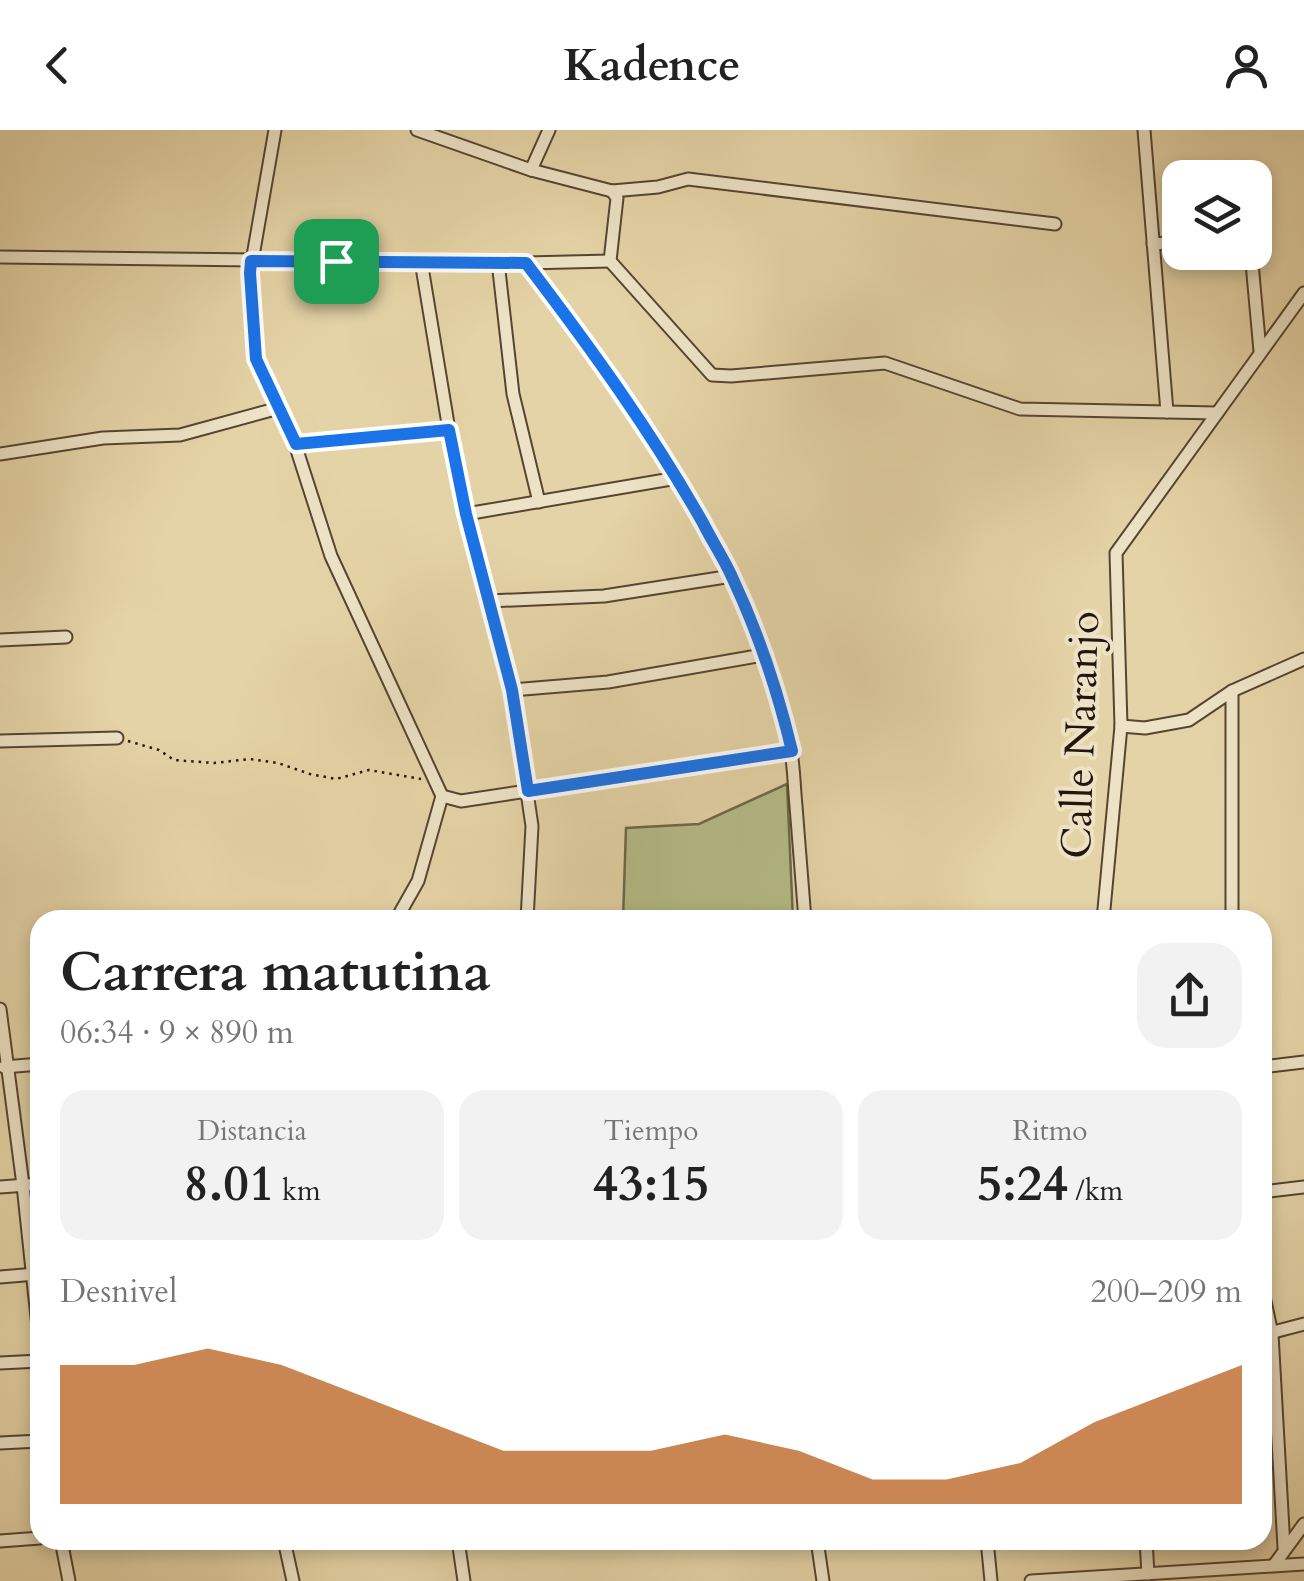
<!DOCTYPE html>
<html lang="es">
<meta charset="utf-8">
<style>
body{margin:0;font-family:Cardo,serif;background:#f2f2f2;color:#222;height:100vh;display:flex;flex-direction:column;font-size:38px;white-space:nowrap}
*{box-sizing:border-box;margin:0}
p{font-size:32px;color:#767676}
.icon{flex:none;width:55px;height:55px;fill:none;stroke:currentColor;stroke-width:2;stroke-linecap:round;stroke-linejoin:round}
.map{position:relative;flex:1;overflow:hidden}
.drawer{position:absolute;left:30px;top:780px;width:1242px;height:640px;display:flex;flex-direction:column;background:#fff;border-radius:30px;box-shadow:0 5px 15px #0003}
.drawer>*{flex:none}
.controls{position:absolute;left:1162px;top:30px;display:grid;gap:20px}
.controls a{display:grid;place-items:center;width:110px;height:110px;border-radius:20px;background:#fff;box-shadow:0 5px 15px #0003;font-size:50px}
.pin{position:absolute;display:grid;place-items:center;width:85px;height:85px;color:#fff;margin:-42px;border-radius:20px;box-shadow:0 5px 15px #0006}
.round{display:grid;place-items:center;flex:none;width:105px;height:105px;border-radius:30px;background:#f2f2f2}
.summary{display:flex;align-items:center;justify-content:space-between;height:170px;padding:0 30px}
h1{font-size:55px;font-weight:700;line-height:75px}
.stats{display:grid;grid-template-columns:repeat(3,1fr);gap:15px;height:170px;padding:10px 30px}
.stats div{display:grid;align-content:center;border-radius:25px;background:#f2f2f2;text-align:center}
.stats b{font-size:50px;font-weight:700}
.stats small{font-size:28px;font-weight:400}
.stats p{font-size:28px}
.chart{height:280px;padding:20px 30px}
.chart p{display:flex;justify-content:space-between}
.chart svg{width:100%;height:180px;margin-top:10px;fill:#b45309;opacity:.7}
header{display:flex;justify-content:space-between;align-items:center;height:130px;padding:0 30px;background:#fff;font-size:45px;font-weight:700}
.map>svg:first-child{display:block}
.green{fill:#b4bc87;stroke:#6c694a;stroke-width:2.5}
.lines{fill:none;stroke-linecap:round;stroke-linejoin:round}
.street-casing{stroke:#554533;stroke-width:15}
.path{stroke:#25160d;stroke-width:2.5;stroke-dasharray:2.5 5;stroke-linecap:butt}
.street{stroke:#ede2c5;stroke-width:11}
.route-casing{stroke:#fff;stroke-width:20}
.route{stroke:#1a73e8;stroke-width:12}
.labels{text-anchor:middle;stroke-width:8;stroke-linejoin:round;paint-order:stroke}
.street-label{font-size:42px;fill:#25160d;stroke:#ede2c5}
</style>
<header><svg class="icon" aria-label="back" viewBox="0 0 24 24"><path d="M15 5l-7 7 7 7"/></svg>Kadence<svg class="icon" aria-label="person" viewBox="0 0 24 24"><circle cx="12" cy="8" r="4"/><path d="M4 21q1-7 8-7t8 7"/></svg></header>
<div class="map">
<svg width="1304" height="1451" viewBox="0 0 1304 1451">
<rect width="100%" height="100%" fill="#e4d3a6"/>
<filter id="stains"><feTurbulence type="fractalNoise" baseFrequency=".002" numOctaves="4"/><feColorMatrix values="0 0 0 0 .2 0 0 0 0 .09 0 0 0 0 .02 0 0 0 .5 -.17"/></filter>
<radialGradient id="worn" r=".72"><stop offset=".6" stop-color="#630" stop-opacity="0"/><stop offset="1" stop-color="#630" stop-opacity=".3"/></radialGradient>
<polygon class="green" points="787,654 793,790 623,790 626,698 699,694"/>
<g class="lines">
<g class="street-casing">
<g id="street">
<polyline points="275,0 250,143 256,229 295,314 331,426 442,666 418,751 396,790"/>
<polyline points="417,0 531,40 612,61 658,57 688,49 1055,94"/>
<polyline points="1144,0 1167,282"/>
<polyline points="531,40 549,0"/>
<polyline points="1153,114 1180,112"/>
<polyline points="1251,122 1260,221"/>
<polyline points="0,127 526,133 610,131"/>
<polyline points="421,131 449,300 466,384 512,560 532,696 527,790"/>
<polyline points="610,131 712,245 731,246 885,233 1020,279 1217,283"/>
<polyline points="610,131 617,68 612,61"/>
<polyline points="498,132 513,264 539,372"/>
<path d="M 526,133 C 636,278 753,434 790,616 C 794,635 794,656 796,676 C 799,714 802,752 805,790"/>
<polyline points="295,314 449,300"/>
<polyline points="0,324 103,308 180,305 279,278"/>
<polyline points="466,384 677,348"/>
<polyline points="489,471 604,466 732,446"/>
<polyline points="0,510 66,507"/>
<polyline points="512,560 608,552 763,525"/>
<polyline points="1121,596 1145,598 1189,590 1232,561 1304,529"/>
<polyline points="0,611 117,608"/>
<polyline points="442,666 461,671 791,621"/>
<polyline points="1103,790 1121,596 1116,423 1304,163"/>
<polyline points="1232,790 1232,561"/>
<polyline points="0,879 23,1055 40,1216"/>
<polyline points="4,937 40,934"/>
<polyline points="1262,937 1304,932"/>
<polyline points="0,1057 40,1054"/>
<polyline points="1262,1062 1304,1057"/>
<polyline points="0,1147 36,1144"/>
<polyline points="1262,1157 1272,1204 1284,1418"/>
<polyline points="1262,1205 1304,1194"/>
<polyline points="0,1233 40,1231"/>
<polyline points="0,1313 40,1311"/>
<polyline points="61,1410 69,1451"/>
<polyline points="284,1410 293,1451"/>
<polyline points="458,1410 464,1451"/>
<polyline points="817,1410 823,1451"/>
<polyline points="987,1410 991,1451"/>
<polyline points="1146,1410 1148,1444"/>
<polyline points="0,1411 40,1408"/>
<polyline points="1274,1435 1304,1394"/>
<polyline points="1031,1451 1304,1434"/>
</g>
</g>
<polyline class="path" points="128,611 159,620 174,630 214,633 250,629 278,633 310,644 336,649 369,640 421,649"/>
<use href="#street" class="street"/>
</g>
<g class="lines">
<g class="route-casing">
<path id="route" d="M 251,131 L 526,133 C 590,217 651,301 703,393 C 712,411 724,429 732,447 C 758,502 778,562 792,621 L 528,661 L 512,560 L 466,384 L 449,300 L 296,314 L 256,229 L 250,143 Z"/>
</g>
<use href="#route" class="route"/>
</g>
<g class="labels">
<g class="street-label">
<text transform="translate(1079 605) rotate(-88)" y="15">Calle Naranjo</text>
</g>
</g>
<rect width="100%" height="100%" filter="url(#stains)"/>
<rect width="100%" height="100%" fill="url(#worn)"/>
</svg>
<div class="controls">
<a><svg class="icon" aria-label="layers" viewBox="0 0 24 24"><path d="M12 4l9 5-9 5-9-5zM3 14l9 5 9-5"/></svg></a>
</div>
<div class="pin" style="left:336px;top:131px;background:#1e9e55"><svg class="icon" aria-label="arrive" viewBox="0 0 24 24"><path d="M6 21V4h12l-3 4 3 4H6"/></svg></div>
<section class="drawer">
<div class="summary"><div><h1>Carrera matutina</h1><p>06:34 · 9 × 890 m</p></div><a class="round"><svg class="icon" aria-label="share" viewBox="0 0 24 24"><path d="M12 15V3M7 8l5-5 5 5M5 13v7h14v-7"/></svg></a></div>
<div class="stats">
<div><p>Distancia</p><b>8.01<small> km</small></b></div>
<div><p>Tiempo</p><b>43:15</b></div>
<div><p>Ritmo</p><b>5:24<small> /km</small></b></div>
</div>
<div class="chart"><p><span>Desnivel</span>200–209 m</p>
<svg viewBox="0 0 160 44" preserveAspectRatio="none"><path d="M0 44V10L10 10L20 6L30 10L40 17L50 24L60 31L70 31L80 31L90 27L100 31L110 38L120 38L130 34L140 24L150 17L160 10V44z"/></svg>
</div>
</section>
</div>
